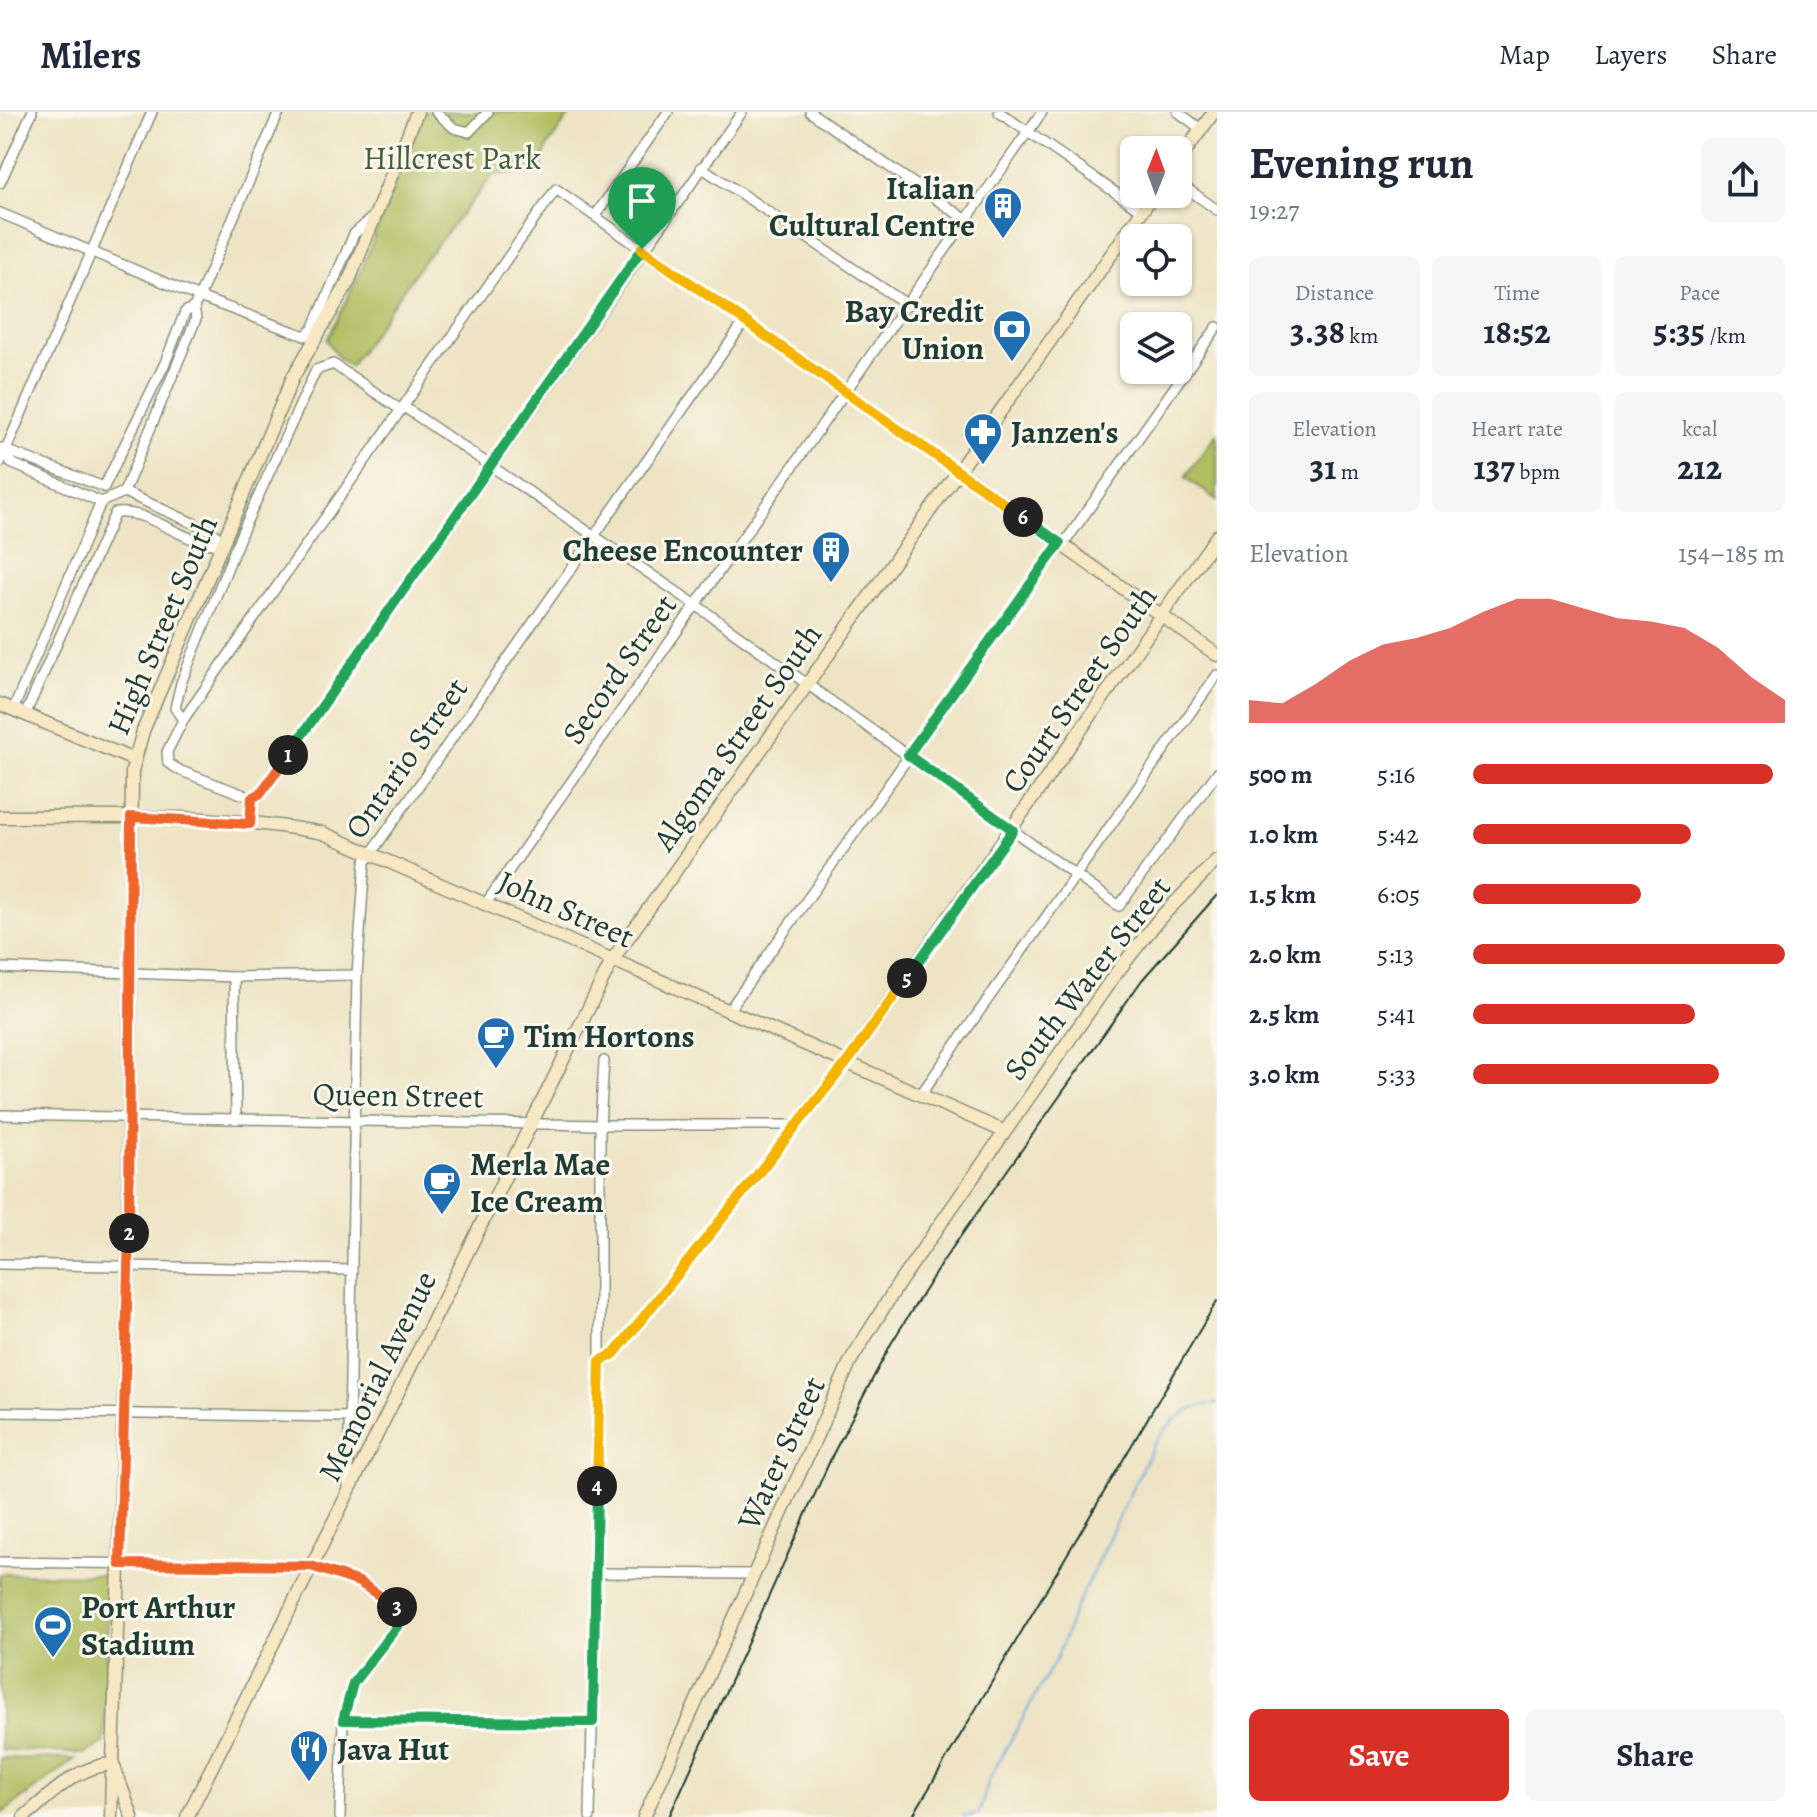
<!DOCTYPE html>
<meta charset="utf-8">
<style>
body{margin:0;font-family:Alegreya,serif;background:#f6f6f7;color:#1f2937;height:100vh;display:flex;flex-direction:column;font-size:30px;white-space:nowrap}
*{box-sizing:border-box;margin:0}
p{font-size:26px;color:#747a83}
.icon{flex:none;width:44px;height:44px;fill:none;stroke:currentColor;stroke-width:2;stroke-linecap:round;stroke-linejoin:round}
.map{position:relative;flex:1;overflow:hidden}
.details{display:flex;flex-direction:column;background:#fff;width:600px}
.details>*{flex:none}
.needle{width:52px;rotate:1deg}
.buttons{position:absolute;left:1120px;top:24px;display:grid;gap:16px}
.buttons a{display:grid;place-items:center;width:72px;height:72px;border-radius:12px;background:#fff;box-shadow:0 2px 6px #0004;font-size:40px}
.pin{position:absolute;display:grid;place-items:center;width:68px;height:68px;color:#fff;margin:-82px -34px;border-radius:50% 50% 50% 0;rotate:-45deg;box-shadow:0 0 8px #0007}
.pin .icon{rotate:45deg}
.km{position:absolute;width:40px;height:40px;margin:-20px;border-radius:50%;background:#222;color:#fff;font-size:22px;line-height:40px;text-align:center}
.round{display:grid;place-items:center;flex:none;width:84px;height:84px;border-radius:12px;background:#f6f6f7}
.summary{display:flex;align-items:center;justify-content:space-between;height:136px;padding:0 32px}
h1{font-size:44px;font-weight:700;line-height:60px}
.figures{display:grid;grid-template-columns:repeat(3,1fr);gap:12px;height:136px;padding:8px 32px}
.figures div{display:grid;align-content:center;border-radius:12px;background:#f6f6f7;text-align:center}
.figures b{font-size:34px;font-weight:700}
.figures small{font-size:22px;font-weight:400}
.figures p{font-size:22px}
.chart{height:224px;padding:16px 32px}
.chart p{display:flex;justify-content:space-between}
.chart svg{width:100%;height:144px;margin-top:8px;fill:#d93025;opacity:.7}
.cta{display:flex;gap:16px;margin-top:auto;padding:16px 32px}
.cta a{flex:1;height:92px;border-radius:12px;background:#d93025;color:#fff;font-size:32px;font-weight:700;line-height:92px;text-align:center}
.cta a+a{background:#f6f6f7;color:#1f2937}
ul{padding:0 32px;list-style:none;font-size:26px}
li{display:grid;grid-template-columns:128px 96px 1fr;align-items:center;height:60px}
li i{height:20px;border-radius:10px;background:#d93025}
header{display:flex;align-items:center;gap:48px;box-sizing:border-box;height:112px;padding:0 40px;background:#fff;border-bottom:2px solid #e0e1e3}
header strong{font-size:38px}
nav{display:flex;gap:44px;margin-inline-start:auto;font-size:28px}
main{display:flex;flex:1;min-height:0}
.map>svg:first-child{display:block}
.green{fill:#b0be60;stroke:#687e4a;stroke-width:2}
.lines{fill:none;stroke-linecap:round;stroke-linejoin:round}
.stream{stroke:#6baade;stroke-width:2}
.street-casing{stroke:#86907c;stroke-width:12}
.secondary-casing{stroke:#86907c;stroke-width:15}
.street{stroke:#fff;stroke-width:9}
.secondary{stroke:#f7e8c3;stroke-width:12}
.rail{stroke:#1f3d34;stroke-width:2}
.split-1-casing{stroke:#fff;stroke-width:16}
.split-2-casing{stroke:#fff;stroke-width:16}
.split-3-casing{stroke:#fff;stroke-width:16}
.split-4-casing{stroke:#fff;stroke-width:16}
.split-5-casing{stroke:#fff;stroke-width:16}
.split-6-casing{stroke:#fff;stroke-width:16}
.split-7-casing{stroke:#fff;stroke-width:16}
.split-1{stroke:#22a559;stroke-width:10}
.split-2{stroke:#f0652b;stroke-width:10}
.split-3{stroke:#f0652b;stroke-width:10}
.split-4{stroke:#22a559;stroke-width:10}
.split-5{stroke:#f5b400;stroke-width:10}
.split-6{stroke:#22a559;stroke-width:10}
.split-7{stroke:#f5b400;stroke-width:10}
.labels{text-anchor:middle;stroke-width:6;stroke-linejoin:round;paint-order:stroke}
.park-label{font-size:32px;fill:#435d3f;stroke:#fbf7ec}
.poi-label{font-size:32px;font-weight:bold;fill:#1f3d34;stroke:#fbf7ec;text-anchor:start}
.street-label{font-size:32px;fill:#1f3d34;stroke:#fbf7ec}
</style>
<header>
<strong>Milers</strong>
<nav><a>Map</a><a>Layers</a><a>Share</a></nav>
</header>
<main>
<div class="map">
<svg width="1217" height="1705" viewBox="0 0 1217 1705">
<rect width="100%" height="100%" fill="#fbf7ec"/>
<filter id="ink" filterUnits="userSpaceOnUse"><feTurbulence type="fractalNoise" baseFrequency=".0125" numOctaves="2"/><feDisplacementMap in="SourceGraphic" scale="16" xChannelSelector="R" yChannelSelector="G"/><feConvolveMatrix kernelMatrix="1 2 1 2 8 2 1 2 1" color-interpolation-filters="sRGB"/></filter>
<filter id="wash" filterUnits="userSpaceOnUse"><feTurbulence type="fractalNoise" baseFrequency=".006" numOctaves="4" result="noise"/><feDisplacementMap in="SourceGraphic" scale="32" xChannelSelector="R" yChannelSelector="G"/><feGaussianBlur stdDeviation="1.8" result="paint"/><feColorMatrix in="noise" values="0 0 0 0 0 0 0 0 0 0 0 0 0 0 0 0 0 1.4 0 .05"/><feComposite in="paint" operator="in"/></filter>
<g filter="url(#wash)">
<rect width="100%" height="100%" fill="#eee4c4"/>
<g class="green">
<polygon points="424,0 572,0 547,35 540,60 494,62 421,152 350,254 338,245 327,228 360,161"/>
<polygon points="1217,321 1217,388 1185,365"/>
<polygon points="0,1462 109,1463 104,1631 84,1642 0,1637"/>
<polygon points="0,1646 75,1647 0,1703"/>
</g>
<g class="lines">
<path class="stream" d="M 964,1705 L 979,1701 L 990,1665 L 1057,1545 L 1075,1497 L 1153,1333 C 1171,1307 1185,1295 1217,1291"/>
</g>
</g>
<g filter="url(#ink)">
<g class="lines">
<g class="street-casing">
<g id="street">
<polyline points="436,0 454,16 469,20 488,0"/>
<polyline points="810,0 968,109"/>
<polyline points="999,0 1142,99"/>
<polyline points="1178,0 1201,17"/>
<polyline points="701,55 908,193"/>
<polyline points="1178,70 1217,98"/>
<polyline points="0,71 32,0"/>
<polyline points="0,101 199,185 305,224 313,217 354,122 376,102"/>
<polyline points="595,104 668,0"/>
<polyline points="404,295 696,493 1119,794 1217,661"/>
<polyline points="0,336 104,375 165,251 185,200 194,195 199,185 279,0"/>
<polyline points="6,338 11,351 101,390 13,598"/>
<polyline points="0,351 152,0"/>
<polyline points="124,380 196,207 194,195"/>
<polyline points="124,380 213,420 223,432"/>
<polyline points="101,390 124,380"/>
<polyline points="1063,433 1217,215"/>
<path d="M 25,603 L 115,401 C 154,397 184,435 223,432"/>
<polyline points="183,608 175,596 181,571 242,420 316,258 333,252 401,298"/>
<polyline points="252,686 181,659 168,651 167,640 183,608 556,77 958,359"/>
<polyline points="252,686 261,681 277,658 742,0"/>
<polyline points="250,712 252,686"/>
<polyline points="486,791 1042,0"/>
<polyline points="0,856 234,865 357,863"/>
<polyline points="234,865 236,1007"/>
<polyline points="729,898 1060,431"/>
<polyline points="921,982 1217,563"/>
<polyline points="0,1003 600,1013 795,1013"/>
<polyline points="0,1152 352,1158"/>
<polyline points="600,1249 614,1242 848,949"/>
<polyline points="0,1300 349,1305"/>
<polyline points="348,1377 357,863 365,750 745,209"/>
<path d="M 0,1450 L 311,1454 C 334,1461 395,1478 401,1505 L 399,1512 L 353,1571 L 343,1608 L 340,1705"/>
<polyline points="596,1461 754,1462"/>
<polyline points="343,1608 593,1610"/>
<polyline points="590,1705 600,1249 600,1013 604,949"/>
</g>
</g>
<g class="secondary-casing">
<g id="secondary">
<polyline points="1178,49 1214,0"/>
<polyline points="958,359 1217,543"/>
<polyline points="0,592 134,648"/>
<path d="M 0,705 C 106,705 218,701 323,721 L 1003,1019"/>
<polyline points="848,949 1217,424"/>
<path d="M 24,1705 C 51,1683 76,1654 113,1652"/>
<polyline points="111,1705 112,1663"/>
<polyline points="132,1705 113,1652 128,1154 132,659 143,619 293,265 348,171 417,0"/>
<polyline points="187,1705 613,847 1154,82"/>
<polyline points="644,1705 851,1248 899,1171 1114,864 1159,807 1217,748"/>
</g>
</g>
<use href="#street" class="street"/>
<use href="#secondary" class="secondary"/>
<g class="rail">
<polyline points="669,1705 833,1342 892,1230 943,1149 1142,868 1217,783"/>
<polyline points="912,1705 1217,1189"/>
</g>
</g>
</g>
<g class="lines" filter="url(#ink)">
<g class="split-1-casing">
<polyline id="split-1" points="288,643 642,137"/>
</g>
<g class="split-2-casing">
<polyline id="split-2" points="129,1121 131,705 250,712 252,686 261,681 288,643"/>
</g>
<g class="split-3-casing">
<polyline id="split-3" points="129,1121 120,1452 311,1454 359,1470 397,1495"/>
</g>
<g class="split-4-casing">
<polyline id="split-4" points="397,1495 401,1505 399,1512 353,1571 343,1608 593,1610 597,1374"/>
</g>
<g class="split-5-casing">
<polyline id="split-5" points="597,1374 600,1249 614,1242 848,949 907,866"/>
</g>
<g class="split-6-casing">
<polyline id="split-6" points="907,866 1013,718 908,643 1060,431 1023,405"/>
</g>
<g class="split-7-casing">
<polyline id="split-7" points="642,137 1023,405"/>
</g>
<use href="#split-1" class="split-1"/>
<use href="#split-2" class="split-2"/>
<use href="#split-3" class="split-3"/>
<use href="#split-4" class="split-4"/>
<use href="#split-5" class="split-5"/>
<use href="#split-6" class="split-6"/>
<use href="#split-7" class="split-7"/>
</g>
<defs>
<g id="building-pin" transform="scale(2)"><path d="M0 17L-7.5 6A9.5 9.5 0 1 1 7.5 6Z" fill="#1f6fb2" stroke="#fbf7ec"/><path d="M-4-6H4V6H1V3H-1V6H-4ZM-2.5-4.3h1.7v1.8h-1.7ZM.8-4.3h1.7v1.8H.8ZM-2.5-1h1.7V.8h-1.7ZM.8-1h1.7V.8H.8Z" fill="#fff"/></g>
<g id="bank-pin" transform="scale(2)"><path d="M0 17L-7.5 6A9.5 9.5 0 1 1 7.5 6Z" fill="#1f6fb2" stroke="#fbf7ec"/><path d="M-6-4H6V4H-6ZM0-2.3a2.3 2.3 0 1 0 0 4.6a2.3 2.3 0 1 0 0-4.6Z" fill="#fff"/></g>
<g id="pharmacy-pin" transform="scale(2)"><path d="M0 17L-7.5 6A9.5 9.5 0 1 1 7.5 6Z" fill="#1f6fb2" stroke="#fbf7ec"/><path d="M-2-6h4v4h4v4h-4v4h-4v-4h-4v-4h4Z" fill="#fff"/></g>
<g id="cafe-pin" transform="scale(2)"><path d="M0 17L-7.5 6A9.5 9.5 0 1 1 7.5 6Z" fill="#1f6fb2" stroke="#fbf7ec"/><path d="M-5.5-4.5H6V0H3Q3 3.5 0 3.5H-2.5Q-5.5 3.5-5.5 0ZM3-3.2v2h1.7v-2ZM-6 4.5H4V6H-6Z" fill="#fff"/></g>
<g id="stadium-pin" transform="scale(2)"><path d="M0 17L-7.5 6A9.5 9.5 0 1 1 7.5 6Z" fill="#1f6fb2" stroke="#fbf7ec"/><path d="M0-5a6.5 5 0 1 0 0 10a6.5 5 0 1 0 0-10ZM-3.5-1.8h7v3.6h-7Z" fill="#fff"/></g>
<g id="restaurant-pin" transform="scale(2)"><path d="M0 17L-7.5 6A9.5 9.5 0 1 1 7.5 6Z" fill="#1f6fb2" stroke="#fbf7ec"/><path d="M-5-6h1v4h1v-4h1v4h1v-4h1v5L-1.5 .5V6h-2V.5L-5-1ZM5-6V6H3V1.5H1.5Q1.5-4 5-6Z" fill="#fff"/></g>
</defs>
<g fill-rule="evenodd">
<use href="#building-pin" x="1003" y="94"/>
<use href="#bank-pin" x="1012" y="217"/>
<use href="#pharmacy-pin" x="983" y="320"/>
<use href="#building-pin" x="831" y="438"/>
<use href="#cafe-pin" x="496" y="924"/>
<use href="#cafe-pin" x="442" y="1070"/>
<use href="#stadium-pin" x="53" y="1513"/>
<use href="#restaurant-pin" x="309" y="1637"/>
</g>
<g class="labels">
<g class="park-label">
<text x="452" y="57">Hillcrest Park</text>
</g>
<g class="poi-label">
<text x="975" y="87" text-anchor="end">Italian<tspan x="975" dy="37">Cultural Centre</tspan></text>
<text x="984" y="210" text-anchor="end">Bay Credit<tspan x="984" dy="37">Union</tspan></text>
<text x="1011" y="331">Janzen's</text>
<text x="803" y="449" text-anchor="end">Cheese Encounter</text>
<text x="524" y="935">Tim Hortons</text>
<text x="470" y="1063">Merla Mae<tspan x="470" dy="37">Ice Cream</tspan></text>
<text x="81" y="1506">Port Arthur<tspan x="81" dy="37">Stadium</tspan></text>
<text x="337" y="1648">Java Hut</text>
</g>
<g class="street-label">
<text transform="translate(162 513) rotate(-67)" y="11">High Street South</text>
<text transform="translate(619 557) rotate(-55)" y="11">Secord Street</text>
<text transform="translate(1079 577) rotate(-55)" y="11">Court Street South</text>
<text transform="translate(737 625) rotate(-55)" y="11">Algoma Street South</text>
<text transform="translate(406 646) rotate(-55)" y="11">Ontario Street</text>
<text transform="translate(566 797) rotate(24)" y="11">John Street</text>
<text transform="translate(1087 866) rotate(-52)" y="11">South Water Street</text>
<text transform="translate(398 983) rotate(1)" y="11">Queen Street</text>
<text transform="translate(377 1264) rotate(-64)" y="11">Memorial Avenue</text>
<text transform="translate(781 1341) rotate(-65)" y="11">Water Street</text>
</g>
</g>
</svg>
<div class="buttons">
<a><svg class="needle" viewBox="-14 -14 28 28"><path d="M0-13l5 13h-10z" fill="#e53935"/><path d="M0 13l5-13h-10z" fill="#747a83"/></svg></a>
<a><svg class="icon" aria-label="locate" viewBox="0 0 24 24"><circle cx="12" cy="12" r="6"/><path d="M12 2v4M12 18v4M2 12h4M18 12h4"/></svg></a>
<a><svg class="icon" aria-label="layers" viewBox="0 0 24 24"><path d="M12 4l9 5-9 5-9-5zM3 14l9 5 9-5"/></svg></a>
</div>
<div class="pin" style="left:642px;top:137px;background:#1e9e55"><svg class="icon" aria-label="arrive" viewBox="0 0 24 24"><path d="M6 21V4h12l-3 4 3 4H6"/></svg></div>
<b class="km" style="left:288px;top:643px">1</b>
<b class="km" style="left:129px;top:1121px">2</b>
<b class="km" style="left:397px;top:1495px">3</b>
<b class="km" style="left:597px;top:1374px">4</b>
<b class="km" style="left:907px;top:866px">5</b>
<b class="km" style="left:1023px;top:405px">6</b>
</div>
<section class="details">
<div class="summary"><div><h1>Evening run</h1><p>19:27</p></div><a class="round"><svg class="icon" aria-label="share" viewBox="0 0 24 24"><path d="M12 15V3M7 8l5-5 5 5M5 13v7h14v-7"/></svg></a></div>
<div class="figures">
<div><p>Distance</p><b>3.38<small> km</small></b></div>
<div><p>Time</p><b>18:52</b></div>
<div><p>Pace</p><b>5:35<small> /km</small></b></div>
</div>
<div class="figures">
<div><p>Elevation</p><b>31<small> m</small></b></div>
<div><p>Heart rate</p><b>137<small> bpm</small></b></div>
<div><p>kcal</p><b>212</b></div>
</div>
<div class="chart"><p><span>Elevation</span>154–185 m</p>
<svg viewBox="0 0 160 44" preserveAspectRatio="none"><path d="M0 44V37L10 38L20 32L30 25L40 20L50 18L60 15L70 10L80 6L90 6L100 9L110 12L120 13L130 15L140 21L150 30L160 37V44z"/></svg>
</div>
<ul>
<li><b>500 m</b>5:16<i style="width:96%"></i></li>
<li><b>1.0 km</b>5:42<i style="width:70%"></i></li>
<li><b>1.5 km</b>6:05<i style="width:54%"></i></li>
<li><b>2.0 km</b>5:13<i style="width:100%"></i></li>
<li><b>2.5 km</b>5:41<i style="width:71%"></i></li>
<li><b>3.0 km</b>5:33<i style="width:79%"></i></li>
</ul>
<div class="cta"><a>Save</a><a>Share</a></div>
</section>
</main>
